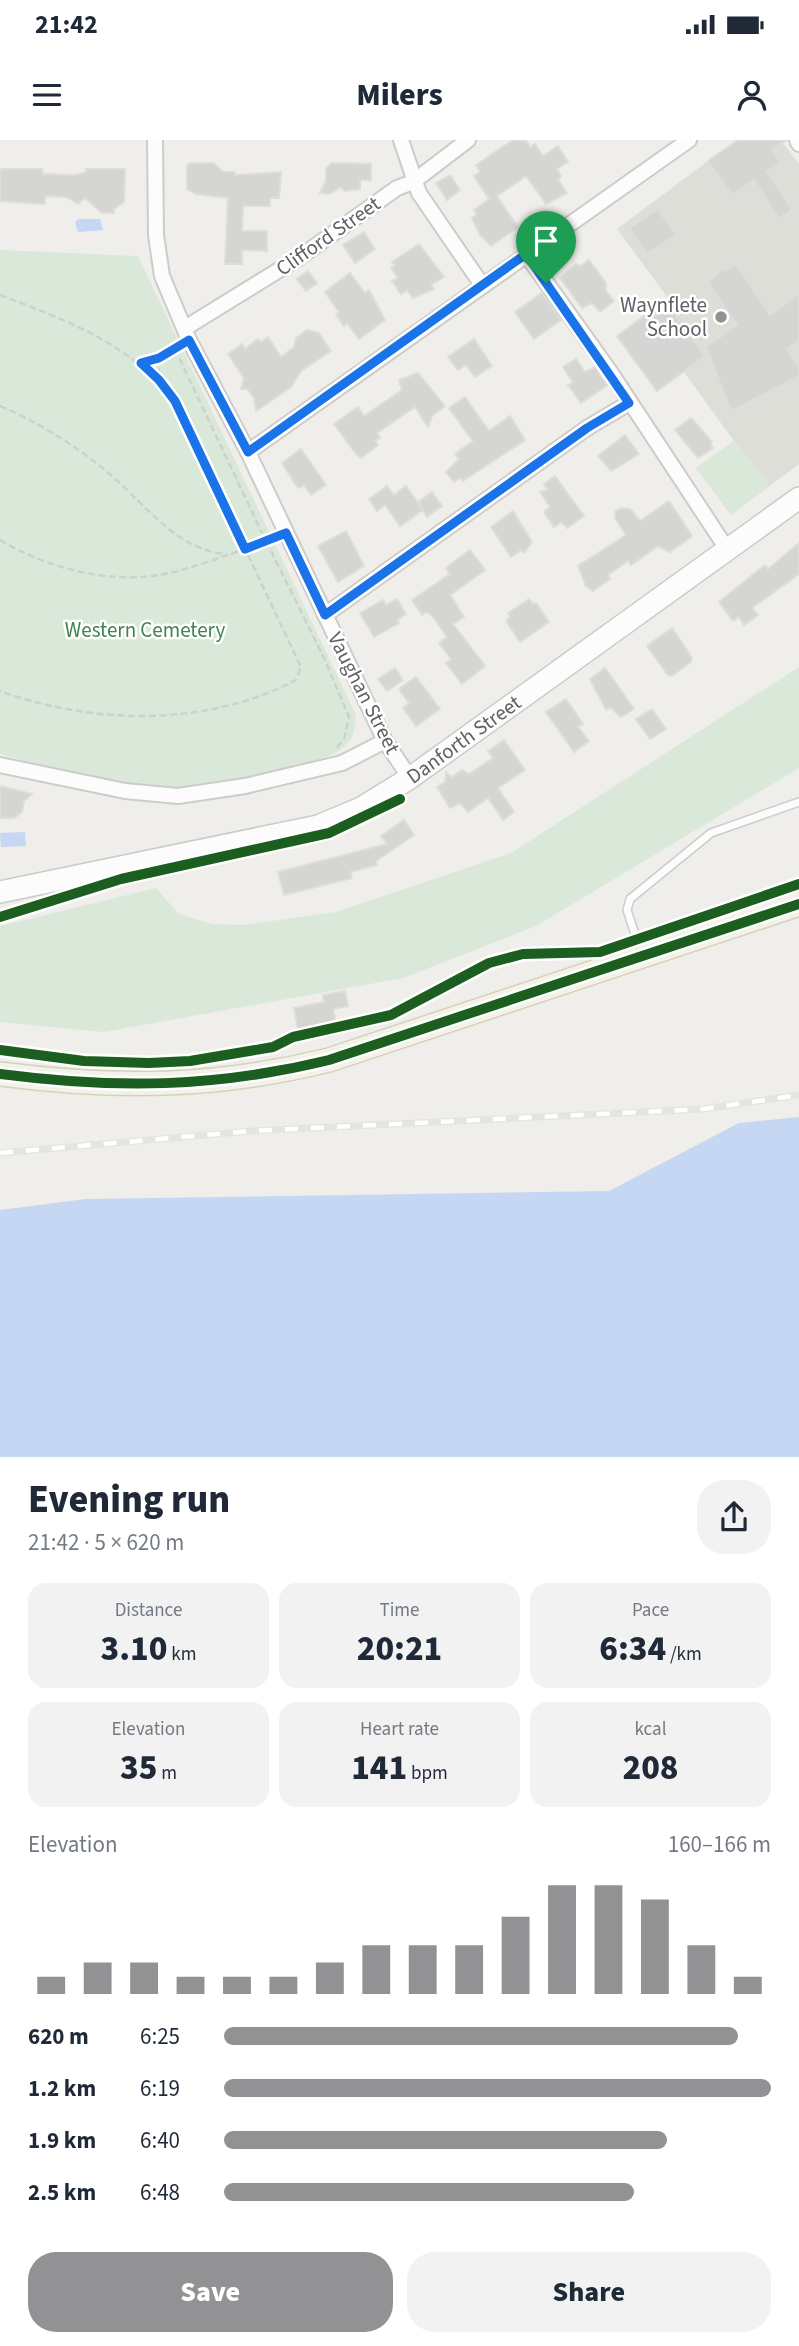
<!DOCTYPE html>
<meta charset="utf-8">
<style>
body{margin:0;font-family:"Source Sans 3",sans-serif;background:#f2f2f3;color:#1f2937;height:100vh;display:flex;flex-direction:column;font-size:26px;white-space:nowrap}
*{box-sizing:border-box;margin:0}
p{font-size:23px;color:#747a83}
.icon{flex:none;width:38px;height:38px;fill:none;stroke:currentColor;stroke-width:2;stroke-linecap:round;stroke-linejoin:round}
.map{position:relative;height:1317px;overflow:hidden}
.details{display:flex;flex-direction:column;background:#fff;flex:1}
.details>*{flex:none}
.pin{position:absolute;display:grid;place-items:center;width:60px;height:60px;color:#fff;margin:-72px -30px;border-radius:50% 50% 50% 0;rotate:-45deg;box-shadow:0 0 7px #0007}
.pin .icon{rotate:45deg}
.round{display:grid;place-items:center;flex:none;width:74px;height:74px;border-radius:28px;background:#f2f2f3}
.headline{display:flex;align-items:center;justify-content:space-between;height:119px;padding:0 28px}
h1{font-size:38px;font-weight:800;line-height:52px}
.figures{display:grid;grid-template-columns:repeat(3,1fr);gap:10px;height:119px;padding:7px 28px}
.figures div{display:grid;align-content:center;border-radius:18px;background:#f2f2f3;text-align:center}
.figures b{font-size:35px;font-weight:800}
.figures small{font-size:19px;font-weight:400}
.figures p{font-size:19px}
.chart{height:196px;padding:14px 28px}
.chart p{display:flex;justify-content:space-between}
.chart svg{width:100%;height:126px;margin-top:7px;stroke:#929295;stroke-width:6}
.button{display:flex;gap:14px;margin-top:auto;padding:14px 28px}
.button a{flex:1;height:80px;border-radius:28px;background:#929295;color:#fff;font-size:28px;font-weight:800;line-height:80px;text-align:center}
.button a+a{background:#f2f2f3;color:#1f2937}
ul{padding:0 28px;list-style:none;font-size:23px}
li{display:grid;grid-template-columns:112px 84px 1fr;align-items:center;height:52px}
li i{height:18px;border-radius:9px;background:#929295}
.status{display:flex;justify-content:space-between;align-items:center;height:49px;padding:0 35px;background:#fff;direction:ltr}
.status svg{height:19px;fill:currentColor}
header{display:flex;justify-content:space-between;align-items:center;height:91px;padding:0 28px;background:#fff;font-size:32px;font-weight:800}
.map>svg:first-child{display:block}
.education{fill:#deded9}
.green{fill:#dae8da}
.water{fill:#c5d7f2}
.building{fill:#d5d5d3;stroke:#deddd9;stroke-width:2}
.lines{fill:none;stroke-linecap:round;stroke-linejoin:round}
.lane-casing{stroke:#cccccb;stroke-width:10}
.street-casing{stroke:#cccccb;stroke-width:18}
.secondary-casing{stroke:#cacacb;stroke-width:24}
.primary-casing{stroke:#d4d1bb;stroke-width:26}
.path{stroke:#cdd0cf;stroke-width:2.5;stroke-dasharray:7 3.5;stroke-linecap:butt}
.lane{stroke:#fdfcfc;stroke-width:7}
.street{stroke:#fdfcfc;stroke-width:14}
.secondary{stroke:#fdfcfc;stroke-width:21}
.primary{stroke:#f2f2ea;stroke-width:23}
.rail-casing{stroke:#e4e4e3;stroke-width:7}
.rail{stroke:#fff;stroke-width:4.5;stroke-dasharray:13;stroke-linecap:butt}
.cycleway-casing{stroke:#fff;stroke-width:15}
.cycleway{stroke:#1b5e20;stroke-width:10}
.route-casing{stroke:#fff;stroke-width:14}
.route{stroke:#1a73e8;stroke-width:9}
.poi-dot{fill:#929295;stroke:#fff;stroke-width:2.5}
.labels{text-anchor:middle;stroke-width:5;stroke-linejoin:round;paint-order:stroke}
.street-label{font-size:21px;fill:#606167;stroke:#fff}
.poi-label{font-size:21px;fill:#606167;stroke:#fff;text-anchor:end}
.park-label{font-size:21px;fill:#418450;stroke:#fff}
</style>
<div class="status"><b>21:42</b><svg viewBox="0 0 49 12"><path d="M0 12V9h3v3zM5 12V6h3v6zM10 12V3h3v9zM15 12V0h3v12zM26 1h20v11H26zM47 4h2v5h-2z"/></svg></div>
<header><svg class="icon" aria-label="menu" viewBox="0 0 24 24"><path d="M4 6h16M4 12h16M4 18h16"/></svg>Milers<svg class="icon" aria-label="person" viewBox="0 0 24 24"><circle cx="12" cy="8" r="4"/><path d="M4 21q1-7 8-7t8 7"/></svg></header>
<div class="map">
<svg width="799" height="1317" viewBox="0 0 799 1317">
<rect width="100%" height="100%" fill="#efeeea"/>
<polygon class="education" points="736,0 781,0 799,24 799,324 731,375 696,328 734,301 684,232 657,251 617,196 668,158 617,89"/>
<g class="green">
<path d="M 0,110 L 138,116 L 356,575 C 355,586 355,596 347,604 C 322,630 199,649 162,648 C 117,646 44,627 0,614 Z"/>
<polygon points="735,301 770,345 731,375 696,328"/>
<polygon points="799,527 799,628 536,786 403,838 104,892 0,882 0,786 156,748 179,774 212,784 243,785 336,772 511,713"/>
</g>
<g class="water">
<polygon points="78,79 100,79 103,90 78,92 75,82"/>
<polygon points="25,692 26,706 1,707 0,693"/>
<polygon points="799,977 799,1317 0,1317 0,1070 86,1059 609,1051 739,983"/>
</g>
<g class="building">
<polygon points="513,0 526,0 530,7 535,4 543,16 558,6 568,22 557,29 561,36 558,39 567,53 546,64 526,36 497,56 518,87 491,106 480,95 472,78 477,75 474,70 489,59 474,36 480,32 476,25"/>
<polygon points="738,0 787,0 772,10 780,22 767,31 792,70 779,79 754,40 732,55 708,21"/>
<polygon points="191,23 214,23 223,32 235,32 235,35 281,32 279,58 270,58 270,66 243,66 242,91 267,91 267,111 242,110 242,124 225,124 228,58 196,54 187,49 187,25"/>
<polygon points="331,23 371,24 371,40 360,40 360,49 345,51 340,47 330,54 320,53 326,41 326,29"/>
<polygon points="0,29 42,29 43,34 75,35 86,32 86,29 125,29 124,62 114,69 114,73 102,73 85,58 78,64 67,57 45,56 45,64 0,61"/>
<polygon points="450,35 460,50 447,60 436,43"/>
<polygon points="658,69 676,95 647,114 629,88"/>
<polygon points="364,92 375,109 355,123 343,105"/>
<polygon points="419,104 444,137 431,145 434,149 413,158 407,150 401,154 392,141 398,138 391,128 395,126 392,122"/>
<polygon points="589,120 606,143 606,151 614,161 600,172 592,163 582,168 560,138 576,124 581,126"/>
<polygon points="736,124 770,175 799,154 799,200 787,209 799,228 799,236 731,271 706,207 737,185 708,142 724,128 725,131"/>
<polygon points="308,131 317,143 306,151 297,139"/>
<polygon points="350,133 365,153 369,150 385,180 359,199 347,183 344,186 336,175 339,172 325,152"/>
<polygon points="542,153 561,180 534,199 515,172"/>
<polygon points="665,161 705,216 657,251 617,196"/>
<polygon points="307,190 319,193 331,211 301,231 291,247 256,271 254,258 247,249 241,249 244,238 228,214 242,204 245,209 258,199 261,202 268,197 281,217 294,207 296,198"/>
<polygon points="474,199 492,226 475,237 466,225 458,230 448,217"/>
<polygon points="576,219 585,232 595,227 608,245 581,263 568,245 573,242 563,227"/>
<polygon points="418,233 445,266 432,276 428,287 415,267 377,293 380,298 375,301 378,305 361,318 357,315 334,284 358,267 364,276 402,250 399,240"/>
<polygon points="465,257 489,291 510,276 525,300 463,341 460,338 454,342 446,332 459,319 455,314 473,301 449,268"/>
<polygon points="691,278 712,302 710,304 713,308 698,318 675,290"/>
<polygon points="625,295 639,314 611,331 598,316"/>
<polygon points="301,309 326,345 311,355 304,345 299,348 296,345 282,323"/>
<polygon points="555,336 584,376 567,388 561,382 554,387 544,372 550,367 540,352 548,350 544,344"/>
<polygon points="387,346 394,355 406,346 423,370 400,386 385,365 377,371 369,359"/>
<polygon points="432,352 442,366 427,377 418,362"/>
<polygon points="669,361 692,396 670,412 658,406 631,425 628,421 608,435 610,439 593,451 586,446 578,426 626,395 615,378 615,372 621,368 630,369 640,381"/>
<polygon points="513,371 532,402 524,413 521,410 511,417 491,387"/>
<polygon points="346,391 364,426 338,442 318,406"/>
<polygon points="799,403 799,434 752,468 758,475 744,485 739,477 733,481 719,462 765,425 768,429"/>
<polygon points="470,410 485,430 450,455 464,477 453,484 485,526 462,544 446,523 451,519 439,503 447,497 433,477 427,472 422,475 412,460 450,434 446,428"/>
<polygon points="397,459 406,474 397,480 399,483 374,497 360,473 383,460 386,465"/>
<polygon points="529,459 533,464 536,463 549,482 520,502 506,481 510,477 508,473"/>
<polygon points="672,488 692,518 691,522 672,536 668,535 647,506"/>
<polygon points="395,528 403,540 387,551 378,539"/>
<polygon points="605,528 634,569 621,577 610,567 606,570 590,539"/>
<polygon points="416,537 440,569 416,586 403,568 409,563 399,549"/>
<polygon points="566,559 583,584 578,587 589,601 574,612 546,572"/>
<polygon points="652,569 666,589 650,599 636,579"/>
<polygon points="504,600 525,630 498,648 514,672 503,680 488,658 468,672 460,663 450,668 437,647 445,642 446,632 452,637 462,630 469,634 493,618 488,611"/>
<polygon points="0,646 32,654 24,661 22,672 14,678 0,678"/>
<polygon points="404,680 414,695 376,721 377,725 350,732 352,738 284,755 278,732 387,704 381,696"/>
<polygon points="345,851 348,866 333,869 336,883 298,890 294,868 324,862 323,855"/>
</g>
<g class="lines">
<g class="lane-casing">
<g id="lane">
<polyline points="262,404 286,392"/>
<polyline points="641,812 627,770 630,759 711,693 799,662"/>
</g>
</g>
<g class="street-casing">
<g id="street">
<polyline points="155,0 156,95 162,136 189,200 248,312 385,601 410,638"/>
<polyline points="401,0 419,53 482,145"/>
<polyline points="797,0 799,4"/>
<polyline points="526,114 611,233 727,409"/>
<polyline points="185,188 300,117 397,48 413,42 468,0"/>
<polyline points="248,312 689,0"/>
<polyline points="325,475 587,288 629,263"/>
<polyline points="0,625 125,651 178,656 245,646 342,623 385,601"/>
</g>
</g>
<g class="secondary-casing">
<g id="secondary">
<path id="s1" d="M 0,752 L 318,686 L 361,668 L 410,638 L 799,358"/>
</g>
</g>
<g class="primary-casing">
<path id="primary" d="M 0,934 C 115,949 215,948 329,920 L 799,764"/>
</g>
<g class="path">
<path d="M 0,155 C 64,179 133,205 175,261 L 301,527 L 296,540 C 206,587 94,585 0,551"/>
<polyline points="175,209 262,393"/>
<polyline points="159,218 159,239"/>
<polyline points="142,223 174,209"/>
<path d="M 0,266 C 38,282 73,304 105,330 C 143,361 174,409 225,414"/>
<path d="M 0,400 C 47,428 110,445 165,434 C 194,428 222,416 252,407"/>
<polyline points="271,411 324,518 349,577 344,600 335,609"/>
</g>
<use href="#lane" class="lane"/>
<use href="#street" class="street"/>
<use href="#secondary" class="secondary"/>
<use href="#primary" class="primary"/>
<g class="rail-casing">
<polyline id="rail" points="0,1013 251,991 703,969 799,955"/>
</g>
<use href="#rail" class="rail"/>
<g class="cycleway-casing">
<g id="cycleway">
<polyline points="0,777 121,739 329,693 400,659"/>
<polyline points="0,910 84,921 149,923 190,921 273,907 293,897 391,875 489,823 523,814 600,812 799,744"/>
<path d="M 0,934 C 115,949 215,948 329,920 L 799,764"/>
</g>
</g>
<use href="#cycleway" class="cycleway"/>
</g>
<g class="lines">
<g class="route-casing">
<polygon id="route" points="526,114 629,263 587,288 325,475 286,393 245,409 175,261 159,240 141,223 159,218 189,200 248,312"/>
</g>
<use href="#route" class="route"/>
</g>
<circle class="poi-dot" cx="721" cy="177" r="7"/>
<g class="labels">
<g class="street-label">
<text transform="translate(328 96) rotate(-35)" y="7">Clifford Street</text>
<text transform="translate(364 553) rotate(63)" y="7">Vaughan Street</text>
<text dy="7" stroke="none"><textPath href="#s1" startOffset="495">Danforth Street</textPath></text>
</g>
<g class="poi-label">
<text x="707" y="172">Waynflete<tspan x="707" dy="24">School</tspan></text>
</g>
<g class="park-label">
<text x="145" y="497">Western Cemetery</text>
</g>
</g>
</svg>
<div class="pin" style="left:546px;top:143px;background:#1e9e55"><svg class="icon" aria-label="arrive" viewBox="0 0 24 24"><path d="M6 21V4h12l-3 4 3 4H6"/></svg></div>
</div>
<section class="details">
<div class="headline"><div><h1>Evening run</h1><p>21:42 · 5 × 620 m</p></div><a class="round"><svg class="icon" aria-label="share" viewBox="0 0 24 24"><path d="M12 15V3M7 8l5-5 5 5M5 13v7h14v-7"/></svg></a></div>
<div class="figures">
<div><p>Distance</p><b>3.10<small> km</small></b></div>
<div><p>Time</p><b>20:21</b></div>
<div><p>Pace</p><b>6:34<small> /km</small></b></div>
</div>
<div class="figures">
<div><p>Elevation</p><b>35<small> m</small></b></div>
<div><p>Heart rate</p><b>141<small> bpm</small></b></div>
<div><p>kcal</p><b>208</b></div>
</div>
<div class="chart"><p><span>Elevation</span>160–166 m</p>
<svg viewBox="0 0 160 44" preserveAspectRatio="none"><path d="M5 44V38M15 44V33M25 44V33M35 44V38M45 44V38M55 44V38M65 44V33M75 44V27M85 44V27M95 44V27M105 44V17M115 44V6M125 44V6M135 44V11M145 44V27M155 44V38"/></svg>
</div>
<ul>
<li><b>620 m</b>6:25<i style="width:94%"></i></li>
<li><b>1.2 km</b>6:19<i style="width:100%"></i></li>
<li><b>1.9 km</b>6:40<i style="width:81%"></i></li>
<li><b>2.5 km</b>6:48<i style="width:75%"></i></li>
</ul>
<div class="button"><a>Save</a><a>Share</a></div>
</section>
